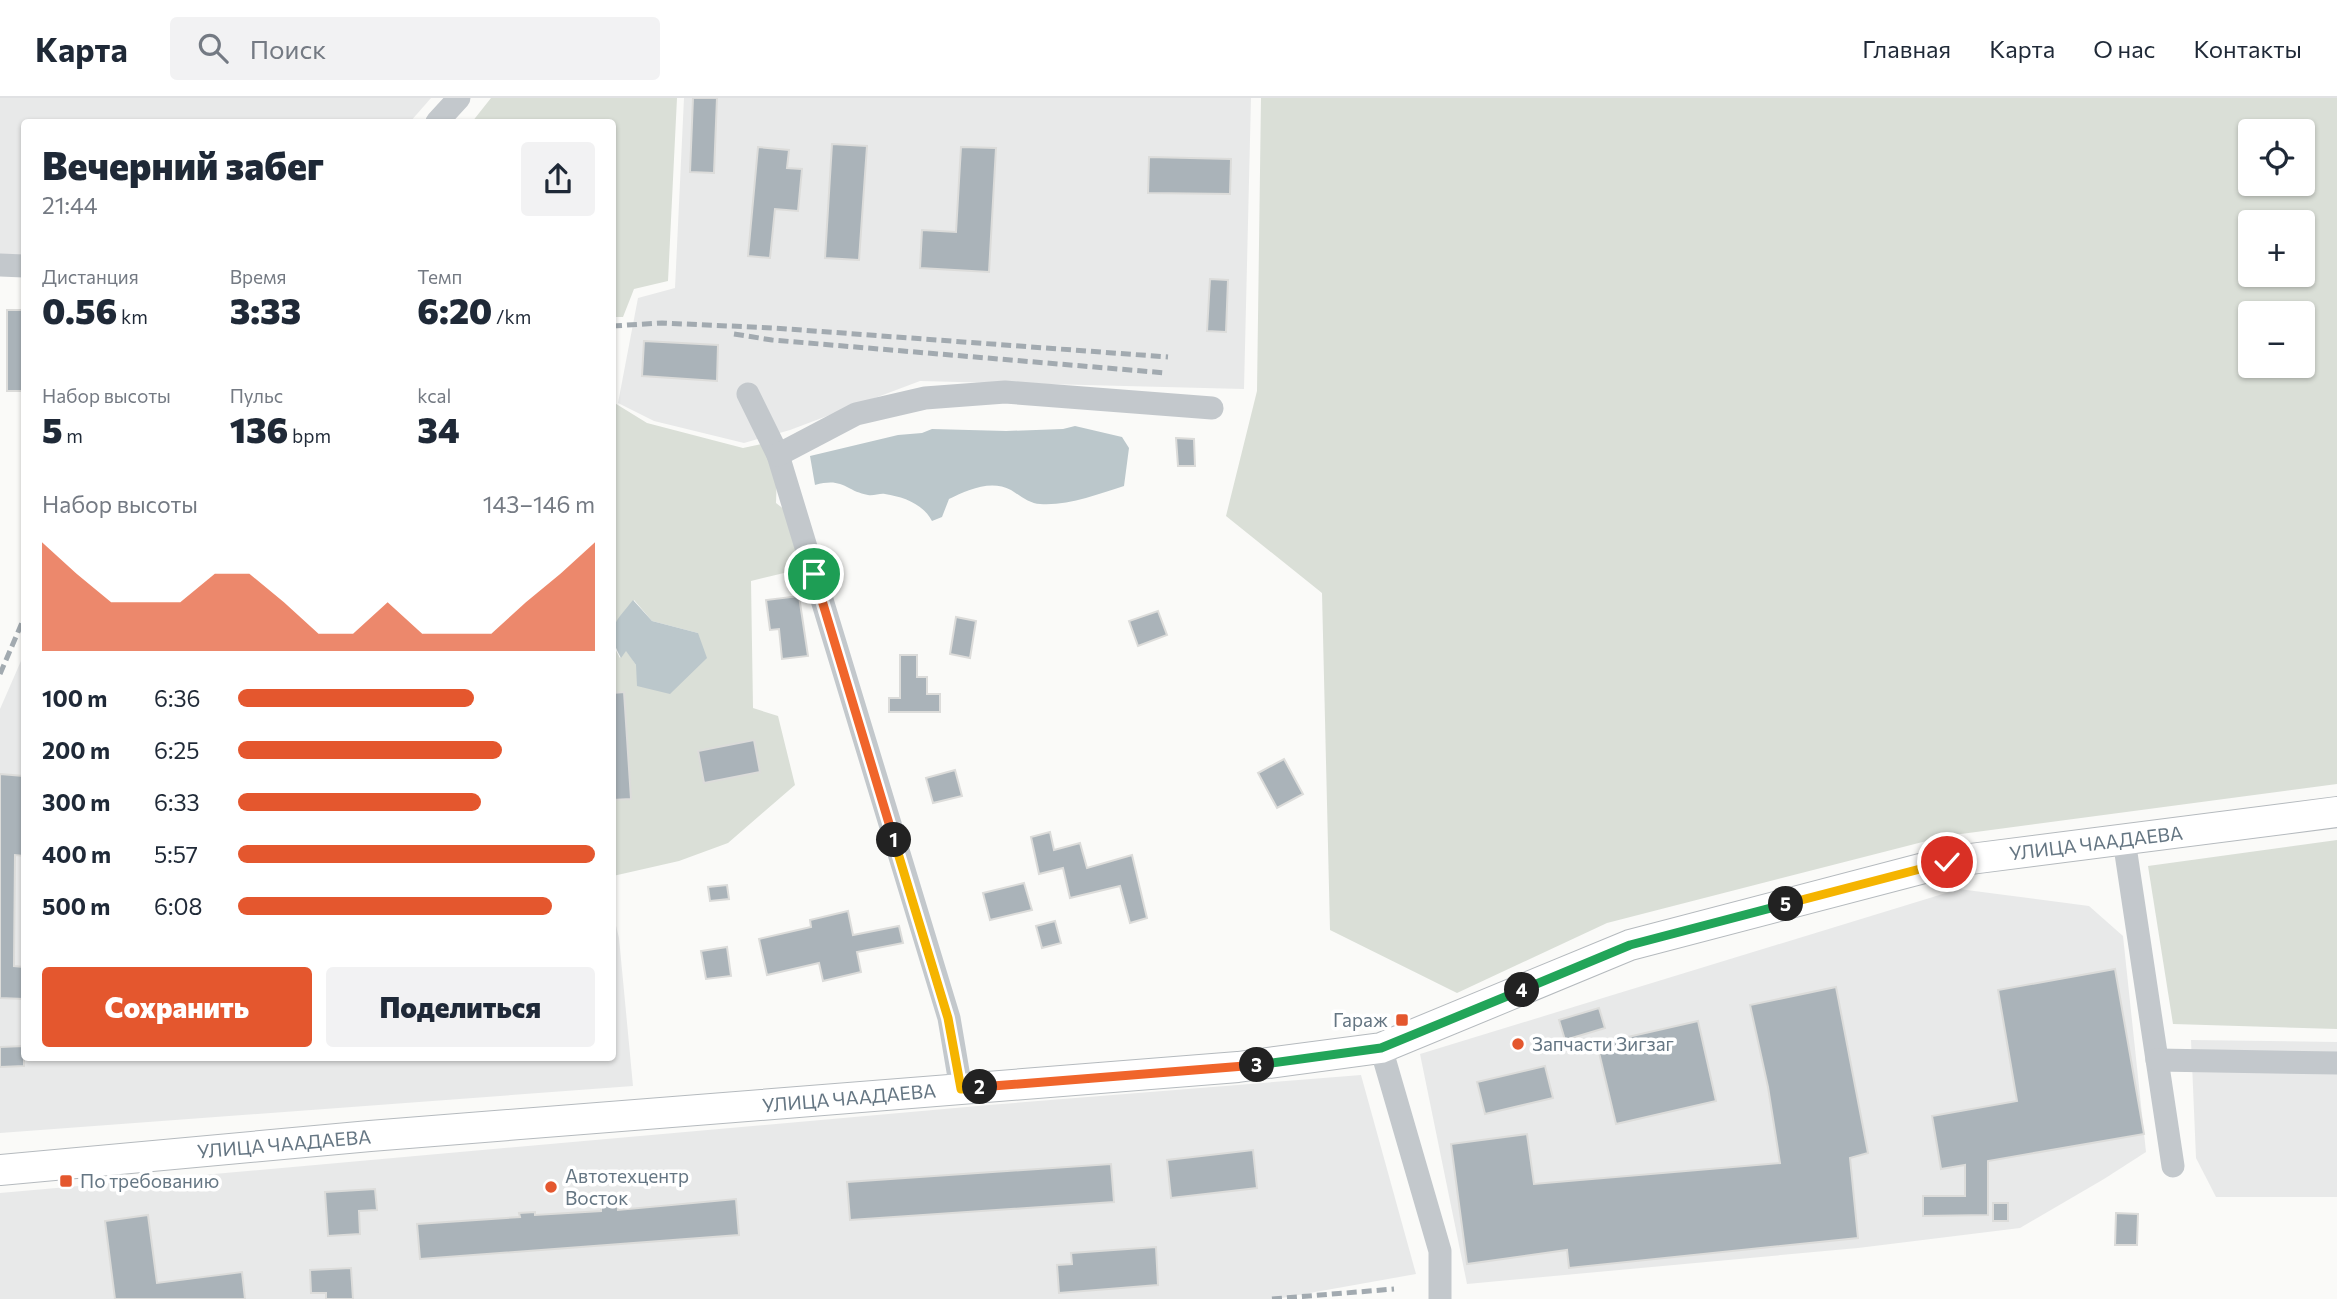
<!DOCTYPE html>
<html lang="ru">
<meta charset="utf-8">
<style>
body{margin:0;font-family:Commissioner,sans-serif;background:#f2f2f3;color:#1f2937;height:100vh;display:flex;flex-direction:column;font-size:26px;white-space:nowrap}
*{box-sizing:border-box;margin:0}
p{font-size:23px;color:#747a83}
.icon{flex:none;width:38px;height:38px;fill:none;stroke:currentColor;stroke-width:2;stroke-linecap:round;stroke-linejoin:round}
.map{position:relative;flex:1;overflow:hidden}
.sheet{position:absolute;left:21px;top:21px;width:595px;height:942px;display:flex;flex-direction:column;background:#fff;border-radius:7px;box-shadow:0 2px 5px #0004}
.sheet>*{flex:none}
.tools{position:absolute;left:2238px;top:21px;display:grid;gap:14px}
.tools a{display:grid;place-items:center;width:77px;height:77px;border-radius:7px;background:#fff;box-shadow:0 2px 5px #0004;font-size:35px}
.pin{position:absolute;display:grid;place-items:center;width:60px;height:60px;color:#fff;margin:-30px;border:4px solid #fff;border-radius:50%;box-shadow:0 2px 7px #0007}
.km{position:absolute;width:35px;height:35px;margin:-18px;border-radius:50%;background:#222;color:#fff;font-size:19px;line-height:35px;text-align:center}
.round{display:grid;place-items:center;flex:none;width:74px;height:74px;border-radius:7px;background:#f2f2f3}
.head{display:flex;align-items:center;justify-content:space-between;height:119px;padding:0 21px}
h1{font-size:38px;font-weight:800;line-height:52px}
.stats{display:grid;grid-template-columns:repeat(3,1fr);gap:10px;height:119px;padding:7px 21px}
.stats div{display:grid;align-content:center}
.stats b{font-size:35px;font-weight:800}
.stats small{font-size:19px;font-weight:400}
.stats p{font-size:19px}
.chart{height:196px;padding:14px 21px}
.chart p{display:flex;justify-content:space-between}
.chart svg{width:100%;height:126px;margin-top:7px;fill:#e4572e;opacity:.7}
.primary-button{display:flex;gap:14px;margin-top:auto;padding:14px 21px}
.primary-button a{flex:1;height:80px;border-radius:7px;background:#e4572e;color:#fff;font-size:28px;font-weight:800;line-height:80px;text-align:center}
.primary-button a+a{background:#f2f2f3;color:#1f2937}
ul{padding:0 21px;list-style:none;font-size:23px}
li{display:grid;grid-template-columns:112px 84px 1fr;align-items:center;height:52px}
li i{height:18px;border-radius:9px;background:#e4572e}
header{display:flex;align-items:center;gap:42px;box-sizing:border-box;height:98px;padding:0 35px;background:#fff;border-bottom:2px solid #e0e1e3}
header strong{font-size:33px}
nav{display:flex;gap:38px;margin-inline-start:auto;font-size:24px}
.search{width:490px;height:63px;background:#f2f2f3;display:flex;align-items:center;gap:18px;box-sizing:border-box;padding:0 24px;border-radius:7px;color:#747a83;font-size:26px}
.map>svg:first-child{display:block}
.built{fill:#e8e9e9}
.green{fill:#dadfd7;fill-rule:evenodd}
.water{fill:#bbc7cb}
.building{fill:#aab3b9;stroke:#dcdcda;stroke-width:2}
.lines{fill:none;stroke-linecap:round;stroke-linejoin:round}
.major-casing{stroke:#b5babe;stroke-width:32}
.minor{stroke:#c3c8cc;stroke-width:23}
.major{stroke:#fff;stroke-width:30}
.rail{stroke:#a2aab0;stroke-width:5;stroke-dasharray:10 5;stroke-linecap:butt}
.split-1-casing{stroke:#fff;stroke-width:14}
.split-2-casing{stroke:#fff;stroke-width:14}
.split-3-casing{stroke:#fff;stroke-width:14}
.split-4-casing{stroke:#fff;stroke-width:14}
.split-5-casing{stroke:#fff;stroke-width:14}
.split-6-casing{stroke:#fff;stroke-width:14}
.split-1{stroke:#f0652b;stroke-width:9}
.split-2{stroke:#f5b400;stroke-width:9}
.split-3{stroke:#f0652b;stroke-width:9}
.split-4{stroke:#22a559;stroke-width:9}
.split-5{stroke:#22a559;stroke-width:9}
.split-6{stroke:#f5b400;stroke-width:9}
.poi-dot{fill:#e4572e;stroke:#fff;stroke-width:2.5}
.labels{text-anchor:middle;stroke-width:7;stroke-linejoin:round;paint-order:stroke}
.street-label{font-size:19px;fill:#657683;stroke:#fff}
.poi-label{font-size:19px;fill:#657683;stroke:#fff;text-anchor:start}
</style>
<header>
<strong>Карта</strong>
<div class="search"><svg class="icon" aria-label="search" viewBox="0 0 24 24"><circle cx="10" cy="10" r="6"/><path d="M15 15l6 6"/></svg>Поиск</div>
<nav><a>Главная</a><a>Карта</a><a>О нас</a><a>Контакты</a></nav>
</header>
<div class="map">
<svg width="2337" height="1201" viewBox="0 0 2337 1201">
<rect width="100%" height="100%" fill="#fafaf8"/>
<g class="built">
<polygon points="0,0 431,0 410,24 24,24 24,158 0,157"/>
<polygon points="684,0 1251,0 1244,291 920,283 790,332 744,345 654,323 618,305 638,200 675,190"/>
<polygon points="24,556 24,959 612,959 613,815 619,840 633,988 0,1035 0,611"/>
<polygon points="1959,791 2089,808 2123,838 2146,1054 2104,1081 2020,1130 1858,1150 1467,1186 1420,956"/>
<polygon points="2191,942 2337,944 2337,1099 2216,1099 2196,1060"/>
<polygon points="1361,977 1416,1176 1276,1201 0,1201 0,1095 989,1007"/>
</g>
<g class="green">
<polygon points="491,0 677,0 668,183 634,191 623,219 613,219 612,24 472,24"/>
<path d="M 1261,0 L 2337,0 L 2337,686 L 1946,738 L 1607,825 L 1457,895 L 1330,832 L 1322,495 L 1226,418 L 1257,293 ZM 2303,33 L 2303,86 L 2250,86 L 2250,33 ZM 2303,124 L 2303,177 L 2250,177 L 2250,124 ZM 2250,215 L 2303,215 L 2303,268 L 2250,268 Z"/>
<polygon points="613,304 647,325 743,350 766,345 777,374 776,405 790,416 805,470 751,483 753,610 778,618 795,687 728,745 679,763 613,778 612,545 620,560 626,552 636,567 698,535 652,523 634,502 613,528"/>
<polygon points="2337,742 2337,931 2173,926 2148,768"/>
</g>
<g class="water">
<path d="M 1075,328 L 1122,339 L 1129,350 L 1124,388 C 1098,396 1068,408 1040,406 C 1030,406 1019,397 1011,392 C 991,381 967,392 949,401 L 942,419 L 932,423 C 923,406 904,399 885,396 C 880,395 874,398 868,397 C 845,393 844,379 815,387 L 810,358 L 898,337 L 922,335 L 932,331 L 1006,333 L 1063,331 Z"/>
<path d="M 633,502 L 652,523 L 698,535 L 707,560 L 670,596 L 637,588 L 636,567 L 626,553 L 621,560 C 605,530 614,526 633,502 Z"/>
</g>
<g class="building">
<polygon points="693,0 717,0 714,75 690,74"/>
<polygon points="832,46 867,48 859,162 825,160"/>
<polygon points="758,49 789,52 787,70 802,71 798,113 775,111 770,160 748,158"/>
<polygon points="961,49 996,50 989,174 920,170 922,132 956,134"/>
<polygon points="1149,59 1231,61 1230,96 1148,95"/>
<polygon points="1210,181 1228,182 1226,234 1207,233"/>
<rect x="7" y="212" width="17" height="81"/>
<polygon points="644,243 718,247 717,283 642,278"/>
<polygon points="1176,340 1194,341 1195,368 1178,368"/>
<polygon points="799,498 808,558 782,561 779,531 770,532 766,502"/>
<polygon points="1158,513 1167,537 1138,548 1129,523"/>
<polygon points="956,519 976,523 970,560 950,556"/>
<polygon points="900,557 917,557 917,579 927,579 927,596 940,596 940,614 889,614 889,600 900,600"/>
<polygon points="624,594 631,701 612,702 612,595"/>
<polygon points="754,642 760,674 704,685 698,653"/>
<polygon points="1284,661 1303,696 1277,710 1258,675"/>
<polygon points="955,672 962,698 933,705 926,680"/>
<polygon points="0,676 24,678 24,758 15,757 14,868 24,869 24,901 0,900"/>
<polygon points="1050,734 1054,752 1080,745 1087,770 1132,757 1147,820 1130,825 1120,788 1070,800 1063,770 1039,776 1031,739"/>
<polygon points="1024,785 1032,812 990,822 983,795"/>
<polygon points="727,787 729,801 710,803 708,789"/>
<polygon points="848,813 853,837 899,828 903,845 857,854 861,874 823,883 819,865 767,877 759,841 811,829 810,822"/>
<polygon points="1055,823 1061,845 1042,850 1036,828"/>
<polygon points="727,849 731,878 706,881 701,853"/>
<polygon points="2115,871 2144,1036 1988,1063 1988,1117 1923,1118 1923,1098 1965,1098 1965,1067 1941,1071 1932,1018 2017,1003 1998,892"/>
<polygon points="1836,889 1868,1055 1850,1060 1858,1140 1569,1170 1567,1152 1467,1166 1451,1046 1527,1036 1534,1086 1780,1065 1768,989 1750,907"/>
<polygon points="1599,910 1605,930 1565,942 1559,922"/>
<polygon points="1698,923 1716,1003 1616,1026 1597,946"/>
<polygon points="24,948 24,968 0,969 0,949"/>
<polygon points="1545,968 1553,1000 1485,1016 1477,984"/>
<polygon points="1253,1052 1257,1090 1171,1100 1167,1062"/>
<polygon points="1111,1066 1114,1104 850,1122 847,1084"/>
<polygon points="375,1091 377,1112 359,1113 360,1136 328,1138 325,1094"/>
<polygon points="736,1101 739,1137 420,1161 417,1126 520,1119 519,1115 535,1114 535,1117 601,1113 601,1108 618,1106 618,1112"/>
<rect x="1993" y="1105" width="15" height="18"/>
<polygon points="2116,1115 2138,1116 2137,1147 2115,1147"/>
<polygon points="148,1117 157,1185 242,1174 245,1201 115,1201 105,1123"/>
<polygon points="1156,1149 1158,1187 1059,1195 1057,1167 1072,1166 1071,1155"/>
<polygon points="351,1170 353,1201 326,1201 326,1195 311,1195 310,1172"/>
</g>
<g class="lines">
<g class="major-casing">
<polyline id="major" points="0,1072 370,1038 1238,969 1381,950 1630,847 1947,764 2337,714"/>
</g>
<g class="minor">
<polyline points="437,24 459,0"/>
<polyline points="0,167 24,168"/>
<polyline points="748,296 778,357 949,920 961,991"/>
<polyline points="778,357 856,316 925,300 1005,294 1212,310"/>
<polyline points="2124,742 2173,1068"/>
<polyline points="1381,950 1440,1153 1440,1201"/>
<polyline points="2157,962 2337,965"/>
</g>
<use href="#major" class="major"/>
<g class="rail">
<polyline points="612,228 662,225 774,230 1168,259"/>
<polyline points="734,236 772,242 1166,275"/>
<polyline points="0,576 24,520"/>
<polyline points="1272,1201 1394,1191"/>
</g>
</g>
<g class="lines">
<g class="split-1-casing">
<polyline id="split-1" points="814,476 894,742"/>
</g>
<g class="split-2-casing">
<polyline id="split-2" points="894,742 948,920 961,991 980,989"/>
</g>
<g class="split-3-casing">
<polyline id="split-3" points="980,989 1257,967"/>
</g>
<g class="split-4-casing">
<polyline id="split-4" points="1257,967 1381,950 1522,892"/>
</g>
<g class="split-5-casing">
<polyline id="split-5" points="1522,892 1630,847 1786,806"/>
</g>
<g class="split-6-casing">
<polyline id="split-6" points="1786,806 1947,764"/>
</g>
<use href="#split-1" class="split-1"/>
<use href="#split-2" class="split-2"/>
<use href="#split-3" class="split-3"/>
<use href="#split-4" class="split-4"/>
<use href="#split-5" class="split-5"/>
<use href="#split-6" class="split-6"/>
</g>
<g class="poi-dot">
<rect x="1395" y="915" width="14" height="14" rx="3.5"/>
<circle cx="1518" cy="946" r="7"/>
<rect x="59" y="1076" width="14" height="14" rx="3.5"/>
<circle cx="551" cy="1089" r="7"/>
</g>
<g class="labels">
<g class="street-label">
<text transform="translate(2096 745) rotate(-7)" y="7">УЛИЦА ЧААДАЕВА</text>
<text transform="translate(849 1000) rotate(-5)" y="7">УЛИЦА ЧААДАЕВА</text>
<text transform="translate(284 1046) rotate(-5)" y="7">УЛИЦА ЧААДАЕВА</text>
</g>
<g class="poi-label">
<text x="1388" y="929" text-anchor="end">Гараж</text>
<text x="1532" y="953">Запчасти Зигзаг</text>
<text x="565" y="1085">Автотехцентр<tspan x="565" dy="22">Восток</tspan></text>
<text x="80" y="1090">По требованию</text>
</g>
</g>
</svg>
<div class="tools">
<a><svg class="icon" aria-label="locate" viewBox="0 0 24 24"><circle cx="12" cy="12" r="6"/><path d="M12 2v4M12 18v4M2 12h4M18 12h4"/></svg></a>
<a>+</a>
<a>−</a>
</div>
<div class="pin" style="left:814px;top:476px;background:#1e9e55"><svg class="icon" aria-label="arrive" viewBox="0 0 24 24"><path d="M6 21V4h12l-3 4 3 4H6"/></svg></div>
<div class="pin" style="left:1947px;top:764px;background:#d93025"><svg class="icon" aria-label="check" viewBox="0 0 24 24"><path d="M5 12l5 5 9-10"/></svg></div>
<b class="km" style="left:894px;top:742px">1</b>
<b class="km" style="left:980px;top:989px">2</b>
<b class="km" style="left:1257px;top:967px">3</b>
<b class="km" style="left:1522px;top:892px">4</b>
<b class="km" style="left:1786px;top:806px">5</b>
<section class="sheet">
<div class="head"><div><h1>Вечерний забег</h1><p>21:44</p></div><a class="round"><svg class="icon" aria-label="share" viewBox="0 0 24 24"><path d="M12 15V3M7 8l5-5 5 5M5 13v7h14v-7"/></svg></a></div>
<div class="stats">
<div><p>Дистанция</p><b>0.56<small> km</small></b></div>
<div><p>Время</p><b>3:33</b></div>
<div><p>Темп</p><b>6:20<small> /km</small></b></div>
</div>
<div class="stats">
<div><p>Набор высоты</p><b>5<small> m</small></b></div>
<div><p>Пульс</p><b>136<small> bpm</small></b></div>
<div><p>kcal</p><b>34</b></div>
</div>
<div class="chart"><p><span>Набор высоты</span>143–146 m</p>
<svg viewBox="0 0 160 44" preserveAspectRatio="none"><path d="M0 44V6L10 17L20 27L30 27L40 27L50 17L60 17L70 27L80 38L90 38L100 27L110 38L120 38L130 38L140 27L150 17L160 6V44z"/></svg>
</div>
<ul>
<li><b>100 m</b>6:36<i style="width:66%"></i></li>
<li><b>200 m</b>6:25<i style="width:74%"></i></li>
<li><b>300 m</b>6:33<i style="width:68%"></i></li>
<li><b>400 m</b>5:57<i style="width:100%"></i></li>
<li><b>500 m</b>6:08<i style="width:88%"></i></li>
</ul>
<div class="primary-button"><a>Сохранить</a><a>Поделиться</a></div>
</section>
</div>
